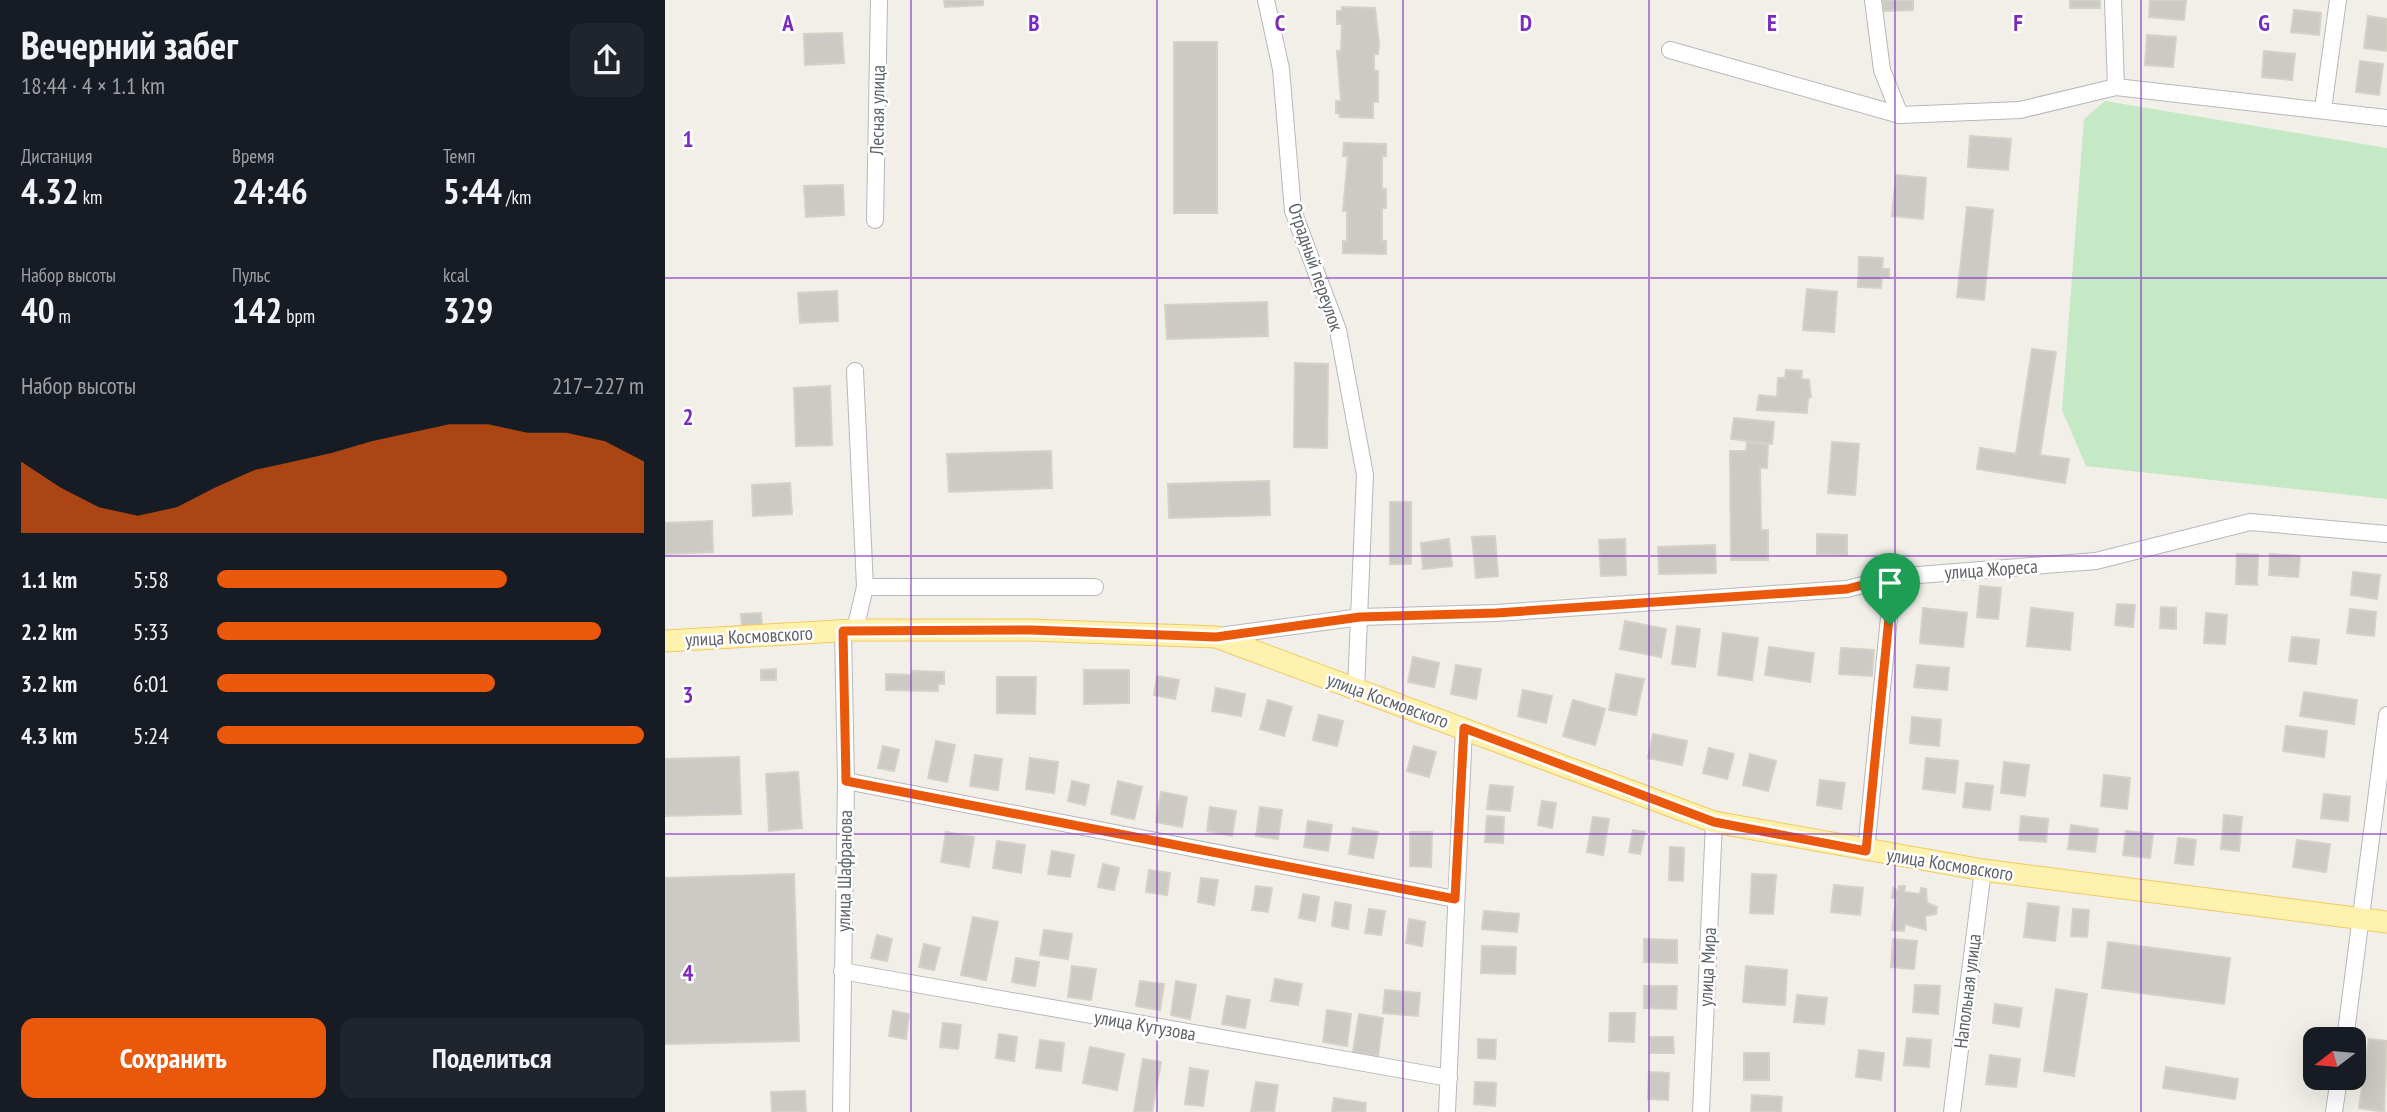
<!DOCTYPE html>
<html lang="ru">
<meta charset="utf-8">
<style>
body{margin:0;font-family:"PT Sans Narrow",sans-serif;background:#20242c;color:#f1f3f6;height:100vh;display:flex;flex-direction:column;font-size:26px;white-space:nowrap}
*{box-sizing:border-box;margin:0}
p{font-size:23px;color:#9ea1a6}
.icon{flex:none;width:38px;height:38px;fill:none;stroke:currentColor;stroke-width:2;stroke-linecap:round;stroke-linejoin:round}
.map{position:relative;flex:1;overflow:hidden}
.side{display:flex;flex-direction:column;background:#171b24;width:665px}
.side>*{flex:none}
.needle{width:46px;rotate:254deg}
.controls{position:absolute;left:1638px;top:1027px;display:grid;gap:14px}
.controls a{display:grid;place-items:center;width:63px;height:63px;border-radius:14px;background:#171b24;box-shadow:0 7px 28px #0002;font-size:35px}
.pin{position:absolute;display:grid;place-items:center;width:60px;height:60px;color:#fff;margin:-72px -30px;border-radius:50% 50% 50% 0;rotate:-45deg;box-shadow:0 0 7px #0007}
.pin .icon{rotate:45deg}
.round{display:grid;place-items:center;flex:none;width:74px;height:74px;border-radius:14px;background:#20242c}
.headline{display:flex;align-items:center;justify-content:space-between;height:119px;padding:0 21px}
h1{font-size:38px;font-weight:700;line-height:52px}
.figures{display:grid;grid-template-columns:repeat(3,1fr);gap:10px;height:119px;padding:7px 21px}
.figures div{display:grid;align-content:center}
.figures b{font-size:35px;font-weight:700}
.figures small{font-size:19px;font-weight:400}
.figures p{font-size:19px}
.chart{height:196px;padding:14px 21px}
.chart p{display:flex;justify-content:space-between}
.chart svg{width:100%;height:126px;margin-top:7px;fill:#ea580c;opacity:.7}
.cta{display:flex;gap:14px;margin-top:auto;padding:14px 21px}
.cta a{flex:1;height:80px;border-radius:14px;background:#ea580c;color:#fff;font-size:28px;font-weight:700;line-height:80px;text-align:center}
.cta a+a{background:#20242c;color:#f1f3f6}
ul{padding:0 21px;list-style:none;font-size:23px}
li{display:grid;grid-template-columns:112px 84px 1fr;align-items:center;height:52px}
li i{height:18px;border-radius:9px;background:#ea580c}
main{display:flex;flex:1;min-height:0}
.map>svg:first-child{display:block}
.green{fill:#c5e8c5}
.building{fill:#cccac5;stroke:#d6d1c6;stroke-width:2}
.lines{fill:none;stroke-linecap:round;stroke-linejoin:round}
.minor-casing{stroke:#b5b8bc;stroke-width:18}
.major-casing{stroke:#f2c960;stroke-width:23}
.minor{stroke:#fff;stroke-width:16}
.major{stroke:#fff2af;stroke-width:21}
.route-casing{stroke:#fff;stroke-width:14}
.route{stroke:#ea580c;stroke-width:9}
.grid{fill:none;stroke:#7b2cbf;stroke-width:2;stroke-opacity:0.55}
.labels{text-anchor:middle;stroke-width:5;stroke-linejoin:round;paint-order:stroke}
.street-label{font-size:19px;fill:#5f6368;stroke:#fff}
.grid-label{font-size:23px;text-anchor:middle;font-weight:bold;fill:#7b2cbf;stroke:#fff;stroke-width:5;stroke-linejoin:round;paint-order:stroke}
</style>
<main>
<section class="side">
<div class="headline"><div><h1>Вечерний забег</h1><p>18:44 · 4 × 1.1 km</p></div><a class="round"><svg class="icon" aria-label="share" viewBox="0 0 24 24"><path d="M12 15V3M7 8l5-5 5 5M5 13v7h14v-7"/></svg></a></div>
<div class="figures">
<div><p>Дистанция</p><b>4.32<small> km</small></b></div>
<div><p>Время</p><b>24:46</b></div>
<div><p>Темп</p><b>5:44<small> /km</small></b></div>
</div>
<div class="figures">
<div><p>Набор высоты</p><b>40<small> m</small></b></div>
<div><p>Пульс</p><b>142<small> bpm</small></b></div>
<div><p>kcal</p><b>329</b></div>
</div>
<div class="chart"><p><span>Набор высоты</span>217–227 m</p>
<svg viewBox="0 0 160 44" preserveAspectRatio="none"><path d="M0 44V19L10 28L20 35L30 38L40 35L50 28L60 22L70 19L80 16L90 12L100 9L110 6L120 6L130 9L140 9L150 12L160 19V44z"/></svg>
</div>
<ul>
<li><b>1.1 km</b>5:58<i style="width:68%"></i></li>
<li><b>2.2 km</b>5:33<i style="width:90%"></i></li>
<li><b>3.2 km</b>6:01<i style="width:65%"></i></li>
<li><b>4.3 km</b>5:24<i style="width:100%"></i></li>
</ul>
<div class="cta"><a>Сохранить</a><a>Поделиться</a></div>
</section>
<div class="map">
<svg width="1722" height="1112" viewBox="0 0 1722 1112">
<rect width="100%" height="100%" fill="#f1efe8"/>
<polygon class="green" points="1440,101 1722,148 1722,499 1421,466 1397,410 1419,119"/>
<g class="building">
<polygon points="279,0 318,0 318,5 280,7"/>
<polygon points="1218,0 1248,0 1248,10 1219,11"/>
<rect x="1405" y="0" width="30" height="8"/>
<polygon points="1485,0 1521,0 1519,20 1484,17"/>
<polygon points="677,7 710,8 714,44 713,54 709,54 709,71 713,71 713,102 708,102 708,118 675,117 675,114 671,113 671,101 676,101 672,51 676,51 677,24 672,24 672,11 677,11"/>
<polygon points="1629,10 1656,13 1654,35 1626,32"/>
<polygon points="1703,16 1722,19 1722,51 1699,48"/>
<polygon points="177,33 179,63 140,65 139,34"/>
<polygon points="1482,35 1511,37 1508,67 1480,65"/>
<rect x="509" y="42" width="43" height="171"/>
<polygon points="1599,51 1630,54 1627,80 1597,77"/>
<polygon points="1695,61 1718,64 1714,95 1691,92"/>
<polygon points="1305,136 1346,139 1343,170 1303,167"/>
<polygon points="679,143 721,144 721,156 717,156 717,189 721,189 721,208 717,208 717,241 721,241 721,254 678,253 678,241 682,241 682,211 678,211 683,156 678,156"/>
<polygon points="1231,175 1261,178 1258,219 1227,216"/>
<polygon points="178,185 179,215 141,217 139,186"/>
<polygon points="1302,207 1328,210 1319,300 1292,297"/>
<polygon points="1194,257 1218,258 1217,269 1224,269 1224,278 1217,277 1216,288 1193,287"/>
<polygon points="1142,289 1172,292 1169,332 1138,330"/>
<polygon points="172,291 173,321 135,323 133,293"/>
<polygon points="602,302 603,336 502,339 500,305"/>
<polygon points="1367,349 1391,352 1375,455 1404,459 1400,483 1312,469 1315,448 1351,454"/>
<polygon points="630,363 663,364 662,448 629,447"/>
<polygon points="1121,370 1137,371 1136,379 1144,380 1146,397 1143,398 1142,413 1092,410 1094,395 1112,397 1113,378 1120,378"/>
<polygon points="165,386 167,445 131,446 129,388"/>
<polygon points="1069,418 1109,422 1107,444 1066,439"/>
<polygon points="1167,442 1194,444 1190,495 1163,493"/>
<polygon points="1082,443 1103,444 1102,468 1095,468 1096,530 1103,530 1103,560 1066,560 1065,451 1081,451"/>
<polygon points="386,451 387,488 284,492 282,454"/>
<polygon points="604,481 605,515 504,518 503,484"/>
<polygon points="125,483 127,514 88,516 87,485"/>
<rect x="725" y="502" width="21" height="62"/>
<polygon points="47,521 48,552 0,554 0,523"/>
<polygon points="1152,534 1182,535 1182,555 1152,554"/>
<polygon points="830,536 833,576 811,578 807,537"/>
<polygon points="784,539 787,566 758,569 756,543"/>
<polygon points="960,539 961,575 936,576 934,540"/>
<polygon points="1050,545 1051,573 994,574 993,547"/>
<polygon points="1572,554 1593,555 1592,585 1571,584"/>
<polygon points="1605,554 1635,556 1633,577 1604,575"/>
<polygon points="1688,572 1715,575 1712,599 1686,595"/>
<polygon points="1315,586 1336,588 1333,619 1312,617"/>
<polygon points="1452,604 1470,605 1468,627 1450,625"/>
<polygon points="1496,607 1511,608 1511,629 1495,628"/>
<polygon points="1258,608 1302,613 1298,647 1255,643"/>
<polygon points="1366,608 1408,613 1405,650 1362,646"/>
<polygon points="1685,609 1711,612 1709,636 1682,633"/>
<polygon points="96,613 97,625 77,626 76,614"/>
<polygon points="1541,613 1562,615 1560,644 1539,643"/>
<polygon points="960,621 1001,629 996,657 955,649"/>
<polygon points="1012,626 1035,629 1030,667 1007,664"/>
<polygon points="1058,633 1093,638 1087,680 1053,675"/>
<polygon points="1627,637 1654,640 1651,664 1624,661"/>
<polygon points="1104,647 1149,653 1145,682 1100,675"/>
<polygon points="1176,648 1209,650 1207,676 1174,674"/>
<polygon points="748,657 774,663 769,687 743,682"/>
<polygon points="791,665 816,669 811,699 786,694"/>
<polygon points="1252,665 1284,668 1282,690 1249,687"/>
<polygon points="111,669 111,680 96,680 96,670"/>
<polygon points="419,670 464,670 464,703 419,704"/>
<polygon points="247,671 279,672 279,684 273,684 273,691 221,690 221,674 247,675"/>
<polygon points="951,674 979,679 971,715 944,710"/>
<polygon points="492,676 514,680 510,699 489,695"/>
<polygon points="332,677 371,677 370,714 332,713"/>
<polygon points="551,688 580,694 576,716 547,711"/>
<polygon points="858,690 887,696 881,723 853,716"/>
<polygon points="1639,692 1692,700 1689,724 1635,716"/>
<polygon points="603,700 627,707 619,736 595,729"/>
<polygon points="908,700 940,709 930,745 898,736"/>
<polygon points="654,715 678,721 672,746 648,740"/>
<polygon points="1247,717 1276,720 1274,746 1245,743"/>
<polygon points="1621,726 1662,731 1659,757 1618,751"/>
<polygon points="988,734 1022,741 1017,765 983,758"/>
<polygon points="271,741 290,745 282,782 263,778"/>
<polygon points="218,746 234,750 229,771 213,768"/>
<polygon points="749,746 771,752 764,777 742,771"/>
<polygon points="1044,748 1069,754 1062,779 1038,773"/>
<polygon points="1085,754 1111,761 1103,791 1078,785"/>
<polygon points="310,755 337,759 333,790 305,786"/>
<polygon points="74,757 76,814 0,816 0,759"/>
<polygon points="365,758 393,762 389,793 361,789"/>
<polygon points="1261,758 1293,761 1290,793 1258,789"/>
<polygon points="1339,762 1364,765 1360,796 1336,793"/>
<polygon points="133,772 137,828 104,831 101,774"/>
<polygon points="1439,775 1465,778 1462,809 1436,806"/>
<polygon points="1155,780 1180,783 1176,809 1152,805"/>
<polygon points="407,781 424,785 420,805 403,801"/>
<polygon points="453,781 477,787 469,819 446,814"/>
<polygon points="1301,783 1328,786 1325,810 1298,807"/>
<polygon points="825,785 848,787 845,811 822,809"/>
<polygon points="496,792 522,797 517,827 491,822"/>
<polygon points="1659,794 1685,797 1683,821 1656,818"/>
<polygon points="877,801 891,803 887,828 873,825"/>
<polygon points="545,807 571,811 567,836 542,831"/>
<polygon points="595,807 617,810 613,839 591,836"/>
<polygon points="1559,815 1577,817 1574,851 1556,849"/>
<polygon points="822,816 839,817 838,843 820,842"/>
<polygon points="1356,816 1383,819 1381,842 1354,840"/>
<polygon points="928,817 944,819 938,855 922,852"/>
<polygon points="643,821 667,825 663,851 639,847"/>
<polygon points="1406,825 1433,829 1430,852 1403,849"/>
<polygon points="688,828 713,832 708,858 684,854"/>
<polygon points="968,830 980,832 975,854 964,852"/>
<polygon points="1461,831 1488,834 1485,858 1458,855"/>
<polygon points="281,832 309,837 304,867 276,862"/>
<polygon points="745,832 767,832 766,867 745,866"/>
<polygon points="1513,838 1531,840 1528,865 1510,863"/>
<polygon points="1632,840 1665,844 1661,872 1628,867"/>
<polygon points="332,841 360,845 356,873 328,868"/>
<polygon points="1005,847 1019,848 1018,881 1004,880"/>
<polygon points="387,851 409,855 405,877 383,874"/>
<polygon points="438,864 454,868 449,890 433,887"/>
<polygon points="484,870 505,873 502,895 481,892"/>
<polygon points="129,874 134,1041 0,1044 0,878"/>
<polygon points="1087,874 1111,875 1108,914 1085,913"/>
<polygon points="536,878 553,880 549,905 533,902"/>
<polygon points="1169,885 1198,888 1195,915 1166,912"/>
<polygon points="591,886 607,888 603,912 587,910"/>
<polygon points="1234,886 1240,886 1239,892 1255,894 1256,888 1261,889 1262,903 1272,907 1271,914 1260,916 1261,930 1240,924 1239,931 1227,930 1231,898 1227,898 1228,888 1233,891"/>
<polygon points="638,894 654,897 650,921 634,918"/>
<polygon points="670,902 686,905 683,929 667,926"/>
<polygon points="1363,903 1394,907 1390,941 1359,937"/>
<polygon points="704,909 720,911 716,935 700,933"/>
<polygon points="1408,909 1424,910 1422,937 1406,936"/>
<polygon points="819,911 854,914 852,932 817,929"/>
<polygon points="308,917 333,922 321,980 296,975"/>
<polygon points="744,919 760,922 757,946 741,943"/>
<polygon points="379,930 407,934 403,959 375,955"/>
<polygon points="212,935 227,939 222,961 206,958"/>
<polygon points="979,939 1012,940 1012,963 979,962"/>
<polygon points="1228,939 1252,941 1249,969 1226,967"/>
<polygon points="1443,942 1565,958 1559,1004 1437,988"/>
<polygon points="259,944 275,948 269,970 254,967"/>
<polygon points="817,946 851,947 850,974 816,973"/>
<polygon points="351,958 374,962 370,986 347,982"/>
<polygon points="407,966 431,969 426,1000 403,997"/>
<polygon points="1081,966 1122,970 1120,1005 1078,1002"/>
<polygon points="610,979 637,984 633,1005 606,1001"/>
<polygon points="475,981 499,984 495,1010 471,1006"/>
<polygon points="511,981 531,985 525,1019 506,1015"/>
<polygon points="1250,985 1275,986 1273,1014 1248,1012"/>
<polygon points="979,986 1012,986 1011,1009 979,1008"/>
<polygon points="1391,989 1422,994 1409,1076 1379,1071"/>
<polygon points="720,990 755,993 753,1016 718,1013"/>
<polygon points="1132,995 1162,998 1159,1024 1129,1022"/>
<polygon points="562,996 585,1000 580,1028 557,1024"/>
<polygon points="1330,1004 1357,1008 1354,1027 1328,1023"/>
<polygon points="662,1010 686,1014 682,1046 658,1042"/>
<polygon points="228,1011 244,1014 241,1039 224,1036"/>
<polygon points="945,1013 970,1013 969,1042 944,1041"/>
<polygon points="694,1014 718,1018 713,1056 688,1052"/>
<polygon points="278,1023 296,1025 293,1049 275,1047"/>
<polygon points="334,1034 352,1037 349,1061 331,1058"/>
<polygon points="985,1037 1008,1037 1009,1053 985,1053"/>
<polygon points="1242,1038 1266,1040 1264,1067 1239,1065"/>
<polygon points="813,1039 831,1040 830,1059 813,1058"/>
<polygon points="1704,1039 1722,1041 1719,1112 1694,1108"/>
<polygon points="375,1040 399,1043 396,1071 371,1068"/>
<polygon points="425,1047 459,1054 452,1090 418,1083"/>
<polygon points="1194,1050 1219,1053 1216,1080 1191,1077"/>
<rect x="1079" y="1053" width="25" height="27"/>
<polygon points="1325,1055 1355,1059 1351,1087 1321,1084"/>
<polygon points="478,1059 496,1062 487,1112 469,1112"/>
<polygon points="1501,1067 1573,1079 1570,1099 1498,1088"/>
<polygon points="525,1068 543,1071 538,1106 520,1104"/>
<polygon points="984,1072 1004,1073 1003,1100 983,1099"/>
<polygon points="591,1082 613,1085 609,1112 586,1112"/>
<polygon points="810,1082 831,1083 830,1106 809,1104"/>
<polygon points="140,1091 141,1112 107,1112 106,1092"/>
<polygon points="1087,1095 1117,1097 1116,1112 1086,1112"/>
<polygon points="669,1098 701,1103 700,1112 667,1112"/>
</g>
<g class="lines">
<g class="minor-casing">
<g id="minor">
<polyline points="601,0 616,69 628,211 673,330 700,475 691,689"/>
<polyline points="1208,0 1217,70 1235,115 1355,110 1451,87 1722,118"/>
<polyline points="1448,0 1451,87"/>
<polyline points="1005,50 1235,115"/>
<polyline points="1658,109 1673,0"/>
<polyline points="210,220 214,0"/>
<polyline points="190,371 200,587"/>
<polyline points="190,630 200,587 430,587"/>
<polyline points="554,636 696,617 831,613 1182,589 1228,577 1431,561 1585,522 1722,534"/>
<polyline points="181,781 790,899"/>
<polyline points="1201,851 1228,577"/>
<polyline points="177,971 784,1078"/>
<polyline points="1680,1040 1722,715"/>
<polyline points="176,1112 181,781 178,631"/>
<polyline points="782,1112 799,728"/>
<polyline points="1036,1112 1049,822"/>
<polyline points="1287,1112 1318,870"/>
<polyline points="1669,1112 1674,1078"/>
</g>
</g>
<g class="major-casing">
<polyline id="major" points="0,641 190,630 366,630 551,637 1049,822 1318,870 1722,922"/>
</g>
<use href="#minor" class="minor"/>
<use href="#major" class="major"/>
</g>
<g class="lines">
<g class="route-casing">
<polygon id="route" points="1228,577 1201,851 1049,822 799,728 790,899 181,781 178,631 366,630 551,637 695,617 831,613 1182,589"/>
</g>
<use href="#route" class="route"/>
</g>
<path class="grid" d="M 246,0 L 246,1112M 492,0 L 492,1112M 738,0 L 738,1112M 984,0 L 984,1112M 1230,0 L 1230,1112M 1476,0 L 1476,1112M 0,278 L 1722,278M 0,556 L 1722,556M 0,834 L 1722,834"/>
<g class="labels">
<g class="street-label">
<text transform="translate(212 110) rotate(-89)" y="7">Лесная улица</text>
<text transform="translate(651 267) rotate(71)" y="7">Отрадный переулок</text>
<text transform="translate(1326 569) rotate(-4)" y="7">улица Жореса</text>
<text transform="translate(84 636) rotate(-3)" y="7">улица Космовского</text>
<text transform="translate(723 700) rotate(20)" y="7">улица Космовского</text>
<text transform="translate(1285 864) rotate(9)" y="7">улица Космовского</text>
<text transform="translate(179 871) rotate(-89)" y="7">улица Шафранова</text>
<text transform="translate(1042 967) rotate(-87)" y="7">улица Мира</text>
<text transform="translate(1302 991) rotate(-83)" y="7">Напольная улица</text>
<text transform="translate(480 1025) rotate(10)" y="7">улица Кутузова</text>
</g>
</g>
<g class="grid-label">
<text x="123" y="31">A</text>
<text x="369" y="31">B</text>
<text x="615" y="31">C</text>
<text x="861" y="31">D</text>
<text x="1107" y="31">E</text>
<text x="1353" y="31">F</text>
<text x="1599" y="31">G</text>
<text x="23" y="147">1</text>
<text x="23" y="425">2</text>
<text x="23" y="703">3</text>
<text x="23" y="981">4</text>
</g>
</svg>
<div class="controls">
<a><svg class="needle" viewBox="-14 -14 28 28"><path d="M0-13l5 13h-10z" fill="#e53935"/><path d="M0 13l5-13h-10z" fill="#9ea1a6"/></svg></a>
</div>
<div class="pin" style="left:1225px;top:625px;background:#1e9e55"><svg class="icon" aria-label="arrive" viewBox="0 0 24 24"><path d="M6 21V4h12l-3 4 3 4H6"/></svg></div>
</div>
</main>
